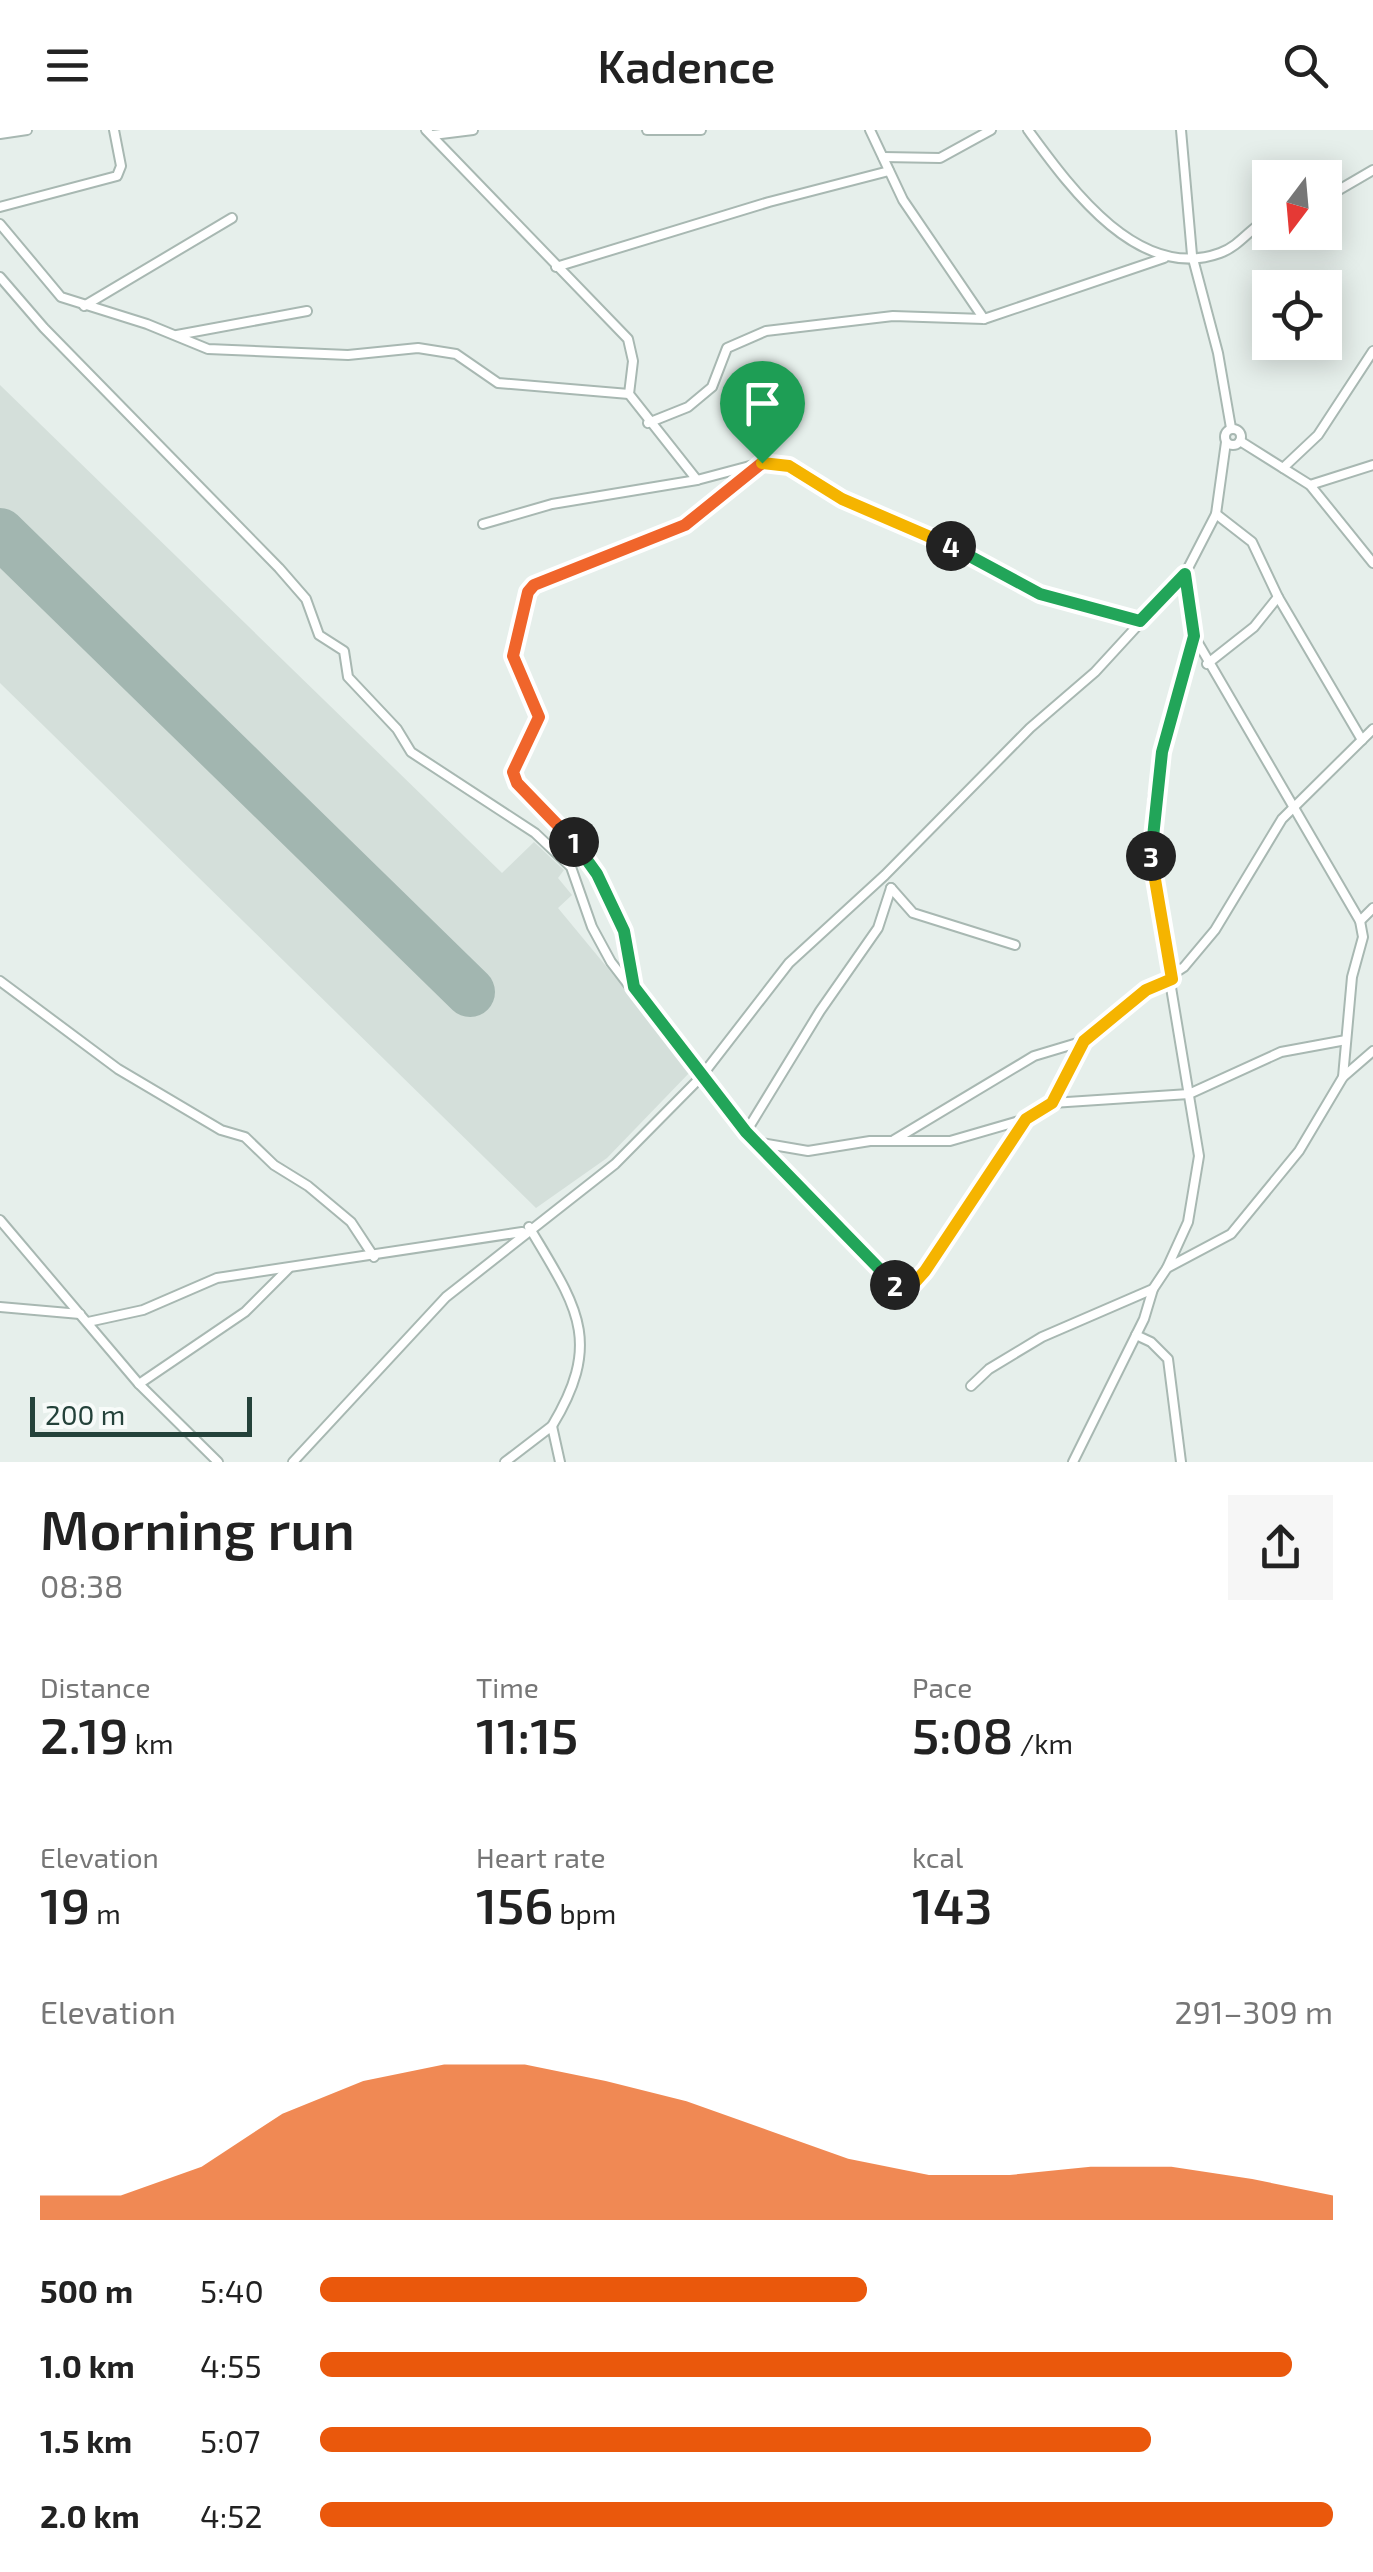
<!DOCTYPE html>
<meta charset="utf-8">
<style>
body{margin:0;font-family:"Exo 2",sans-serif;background:#f6f6f6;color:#222;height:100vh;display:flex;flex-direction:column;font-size:38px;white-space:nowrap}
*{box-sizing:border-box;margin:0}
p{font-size:32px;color:#767676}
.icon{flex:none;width:55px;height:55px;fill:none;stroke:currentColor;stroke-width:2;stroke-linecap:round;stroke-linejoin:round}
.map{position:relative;height:1332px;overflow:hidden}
.drawer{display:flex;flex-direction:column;background:#fff;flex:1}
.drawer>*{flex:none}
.needle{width:65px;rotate:196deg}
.buttons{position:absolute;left:1252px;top:30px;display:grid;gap:20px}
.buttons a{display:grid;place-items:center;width:90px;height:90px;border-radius:0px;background:#fff;box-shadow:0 5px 25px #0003;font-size:50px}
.scale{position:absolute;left:30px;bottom:25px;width:222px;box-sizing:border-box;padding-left:10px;border:5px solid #24423a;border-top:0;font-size:28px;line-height:35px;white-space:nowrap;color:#24423a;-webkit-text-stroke:8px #f7fbf9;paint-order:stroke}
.pin{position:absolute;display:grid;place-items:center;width:85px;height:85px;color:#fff;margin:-102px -42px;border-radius:50% 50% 50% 0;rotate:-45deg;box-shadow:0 0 10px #0007}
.pin .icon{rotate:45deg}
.km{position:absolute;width:50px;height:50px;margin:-25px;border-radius:50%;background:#222;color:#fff;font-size:28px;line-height:50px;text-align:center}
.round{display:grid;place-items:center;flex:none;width:105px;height:105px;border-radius:0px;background:#f6f6f6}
.head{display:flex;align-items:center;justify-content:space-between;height:170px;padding:0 40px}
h1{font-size:55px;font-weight:600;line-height:75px}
.stats{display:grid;grid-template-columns:repeat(3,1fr);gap:15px;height:170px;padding:10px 40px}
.stats div{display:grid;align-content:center}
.stats b{font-size:50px;font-weight:600}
.stats small{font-size:28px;font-weight:400}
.stats p{font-size:28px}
.chart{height:280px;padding:20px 40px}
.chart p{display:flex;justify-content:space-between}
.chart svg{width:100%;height:180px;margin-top:10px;fill:#ea580c;opacity:.7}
ul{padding:0 40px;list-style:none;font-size:32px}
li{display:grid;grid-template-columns:160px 120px 1fr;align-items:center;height:75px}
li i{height:25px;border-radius:12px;background:#ea580c}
header{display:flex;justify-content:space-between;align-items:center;height:130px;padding:0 40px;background:#fff;font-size:45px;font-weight:600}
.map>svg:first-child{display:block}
.built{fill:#d4dfda}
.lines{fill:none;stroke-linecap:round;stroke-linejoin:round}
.runway{stroke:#a2b6b0;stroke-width:50}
.minor-casing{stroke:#a8b8b2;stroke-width:12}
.minor{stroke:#fff;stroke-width:8}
.split-1-casing{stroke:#fff;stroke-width:20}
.split-2-casing{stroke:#fff;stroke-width:20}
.split-3-casing{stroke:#fff;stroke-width:20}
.split-4-casing{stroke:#fff;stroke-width:20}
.split-5-casing{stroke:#fff;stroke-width:20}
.split-1{stroke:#f0652b;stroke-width:12}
.split-2{stroke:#22a559;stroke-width:12}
.split-3{stroke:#f5b400;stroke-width:12}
.split-4{stroke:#22a559;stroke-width:12}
.split-5{stroke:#f5b400;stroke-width:12}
</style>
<header><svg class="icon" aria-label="menu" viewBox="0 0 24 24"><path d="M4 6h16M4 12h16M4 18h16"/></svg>Kadence<svg class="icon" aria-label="search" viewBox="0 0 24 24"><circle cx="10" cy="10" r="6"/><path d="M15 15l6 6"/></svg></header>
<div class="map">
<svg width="1373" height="1332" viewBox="0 0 1373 1332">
<rect width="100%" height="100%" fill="#e6efeb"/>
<polygon class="built" points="0,255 502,743 534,712 564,740 558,748 572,765 558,778 692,940 607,1028 536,1078 0,553"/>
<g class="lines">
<polyline class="runway" points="0,403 470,862"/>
<g class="minor-casing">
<g id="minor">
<polyline points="426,0 628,209 633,231 629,264 697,350 761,333 789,336 842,369 911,396 1040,464 1140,491"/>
<polyline points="647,0 701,0"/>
<polyline points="870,0 903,70 984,189"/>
<path d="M 1028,0 C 1069,56 1138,153 1220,123 C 1240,116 1252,96 1270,87"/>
<polyline points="1181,0 1192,125 1218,223 1231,298"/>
<polyline points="0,4 27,0"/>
<polyline points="433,5 473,0"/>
<polyline points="883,27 940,28 991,0"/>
<polyline points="1325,68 1373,40"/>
<polyline points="0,77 117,46 121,36 114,0"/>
<polyline points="0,94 61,167 147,194 208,219 348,225 418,218 456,224 498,253 629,264"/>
<polyline points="556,137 769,72 889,41"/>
<polyline points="0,147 44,198 279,438 306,469 319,505 344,521 348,547 397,599 411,622 535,703 571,737 592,797 611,832 700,948 746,1002 899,1159 908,1160 925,1141 1026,989"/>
<polyline points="84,176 232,88"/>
<polyline points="177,205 307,181"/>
<polyline points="648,293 688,277 712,257 727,218 766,201 893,186 984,189 1164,128"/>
<circle cx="1233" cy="307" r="8"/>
<polyline points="1240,311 1310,355 1373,433"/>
<polyline points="1283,338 1318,305 1373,221"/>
<polyline points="1310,355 1373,335"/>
<polyline points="1216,384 1252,412 1278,467 1362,610"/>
<polyline points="483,394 552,374 697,350"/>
<polyline points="1194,506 1360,791 1363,807 1352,847 1343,947"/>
<polyline points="1207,534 1254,497 1278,467"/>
<polyline points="891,758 913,783 1015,815"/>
<polyline points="1360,791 1373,778"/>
<polyline points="0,851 118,939 221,1000 245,1007 274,1035 308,1056 351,1092 374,1127"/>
<path d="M 634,857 C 634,843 628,833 625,819 C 611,749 566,703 517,653 L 516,631 L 539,583 L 513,521 L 534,455 L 685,395 L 754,339"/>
<polyline points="1052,973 1084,911 1123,877 1184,837 1215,800 1282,689 1373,599"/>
<polyline points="746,1002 820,881 878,798 891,758"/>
<polyline points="894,1010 1034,926 1084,911"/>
<polyline points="761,1013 808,1021 870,1011 950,1011 1026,989 1052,973 1189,964 1281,922 1346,910"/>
<polyline points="0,1090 139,1254 218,1332"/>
<path d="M 529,1097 C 576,1176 604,1210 552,1296"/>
<polyline points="1167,1138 1188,1092 1199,1026 1151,737 1153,670 1161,622 1194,506 1185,444"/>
<polyline points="0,1177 80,1184"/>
<polyline points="88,1192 143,1180 217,1148 522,1102"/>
<polyline points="1136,1205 1151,1212 1168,1229 1181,1332"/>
<polyline points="139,1254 245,1182 288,1139"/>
<polyline points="971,1256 989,1239 1042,1207 1153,1159 1167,1138 1231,1104 1299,1021 1343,947 1373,921"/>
<polyline points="293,1332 446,1167 615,1034 700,948 789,833 885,745 1030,598 1095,542 1185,444 1216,384 1226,312"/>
<polyline points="505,1332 552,1296 560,1332"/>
<polyline points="1073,1332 1144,1189 1153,1159"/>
</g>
</g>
<use href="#minor" class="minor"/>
</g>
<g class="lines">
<g class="split-1-casing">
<polyline id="split-1" points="574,712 517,653 513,642 539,587 513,526 528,462 534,455 685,395 762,333"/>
</g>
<g class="split-2-casing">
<polyline id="split-2" points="574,712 597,744 624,801 634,857 746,1002 895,1155"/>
</g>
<g class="split-3-casing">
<polyline id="split-3" points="895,1155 908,1160 925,1141 1026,989 1052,973 1084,911 1146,860 1172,849 1151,726"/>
</g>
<g class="split-4-casing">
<polyline id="split-4" points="951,416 1040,464 1140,491 1185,444 1194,506 1162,622 1151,726"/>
</g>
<g class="split-5-casing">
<polyline id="split-5" points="762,333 789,336 842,369 951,416"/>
</g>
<use href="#split-1" class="split-1"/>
<use href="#split-2" class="split-2"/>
<use href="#split-3" class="split-3"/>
<use href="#split-4" class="split-4"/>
<use href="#split-5" class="split-5"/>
</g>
</svg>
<div class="buttons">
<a><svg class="needle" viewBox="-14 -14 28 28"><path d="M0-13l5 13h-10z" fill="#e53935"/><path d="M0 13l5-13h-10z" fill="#767676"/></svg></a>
<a><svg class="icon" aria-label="locate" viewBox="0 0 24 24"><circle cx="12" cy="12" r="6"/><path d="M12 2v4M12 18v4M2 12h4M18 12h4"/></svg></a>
</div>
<div class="scale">200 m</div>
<div class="pin" style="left:762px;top:333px;background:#1e9e55"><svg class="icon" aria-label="arrive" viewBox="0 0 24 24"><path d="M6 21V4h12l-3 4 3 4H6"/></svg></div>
<b class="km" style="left:574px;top:712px">1</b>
<b class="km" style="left:895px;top:1155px">2</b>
<b class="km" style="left:1151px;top:726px">3</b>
<b class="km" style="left:951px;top:416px">4</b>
</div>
<section class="drawer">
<div class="head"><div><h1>Morning run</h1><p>08:38</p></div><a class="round"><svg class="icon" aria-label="share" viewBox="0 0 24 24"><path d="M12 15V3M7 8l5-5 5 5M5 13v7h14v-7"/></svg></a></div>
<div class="stats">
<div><p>Distance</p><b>2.19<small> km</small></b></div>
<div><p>Time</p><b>11:15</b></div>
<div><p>Pace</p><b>5:08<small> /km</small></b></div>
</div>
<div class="stats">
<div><p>Elevation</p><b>19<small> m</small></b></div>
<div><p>Heart rate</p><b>156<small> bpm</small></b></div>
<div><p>kcal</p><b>143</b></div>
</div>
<div class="chart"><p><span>Elevation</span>291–309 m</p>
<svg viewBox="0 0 160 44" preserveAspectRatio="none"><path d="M0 44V38L10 38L20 31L30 18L40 10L50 6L60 6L70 10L80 15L90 22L100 29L110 33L120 33L130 31L140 31L150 34L160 38V44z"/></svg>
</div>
<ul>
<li><b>500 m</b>5:40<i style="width:54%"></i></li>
<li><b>1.0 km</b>4:55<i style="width:96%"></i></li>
<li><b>1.5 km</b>5:07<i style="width:82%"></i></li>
<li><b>2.0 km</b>4:52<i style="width:100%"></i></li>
</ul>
</section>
